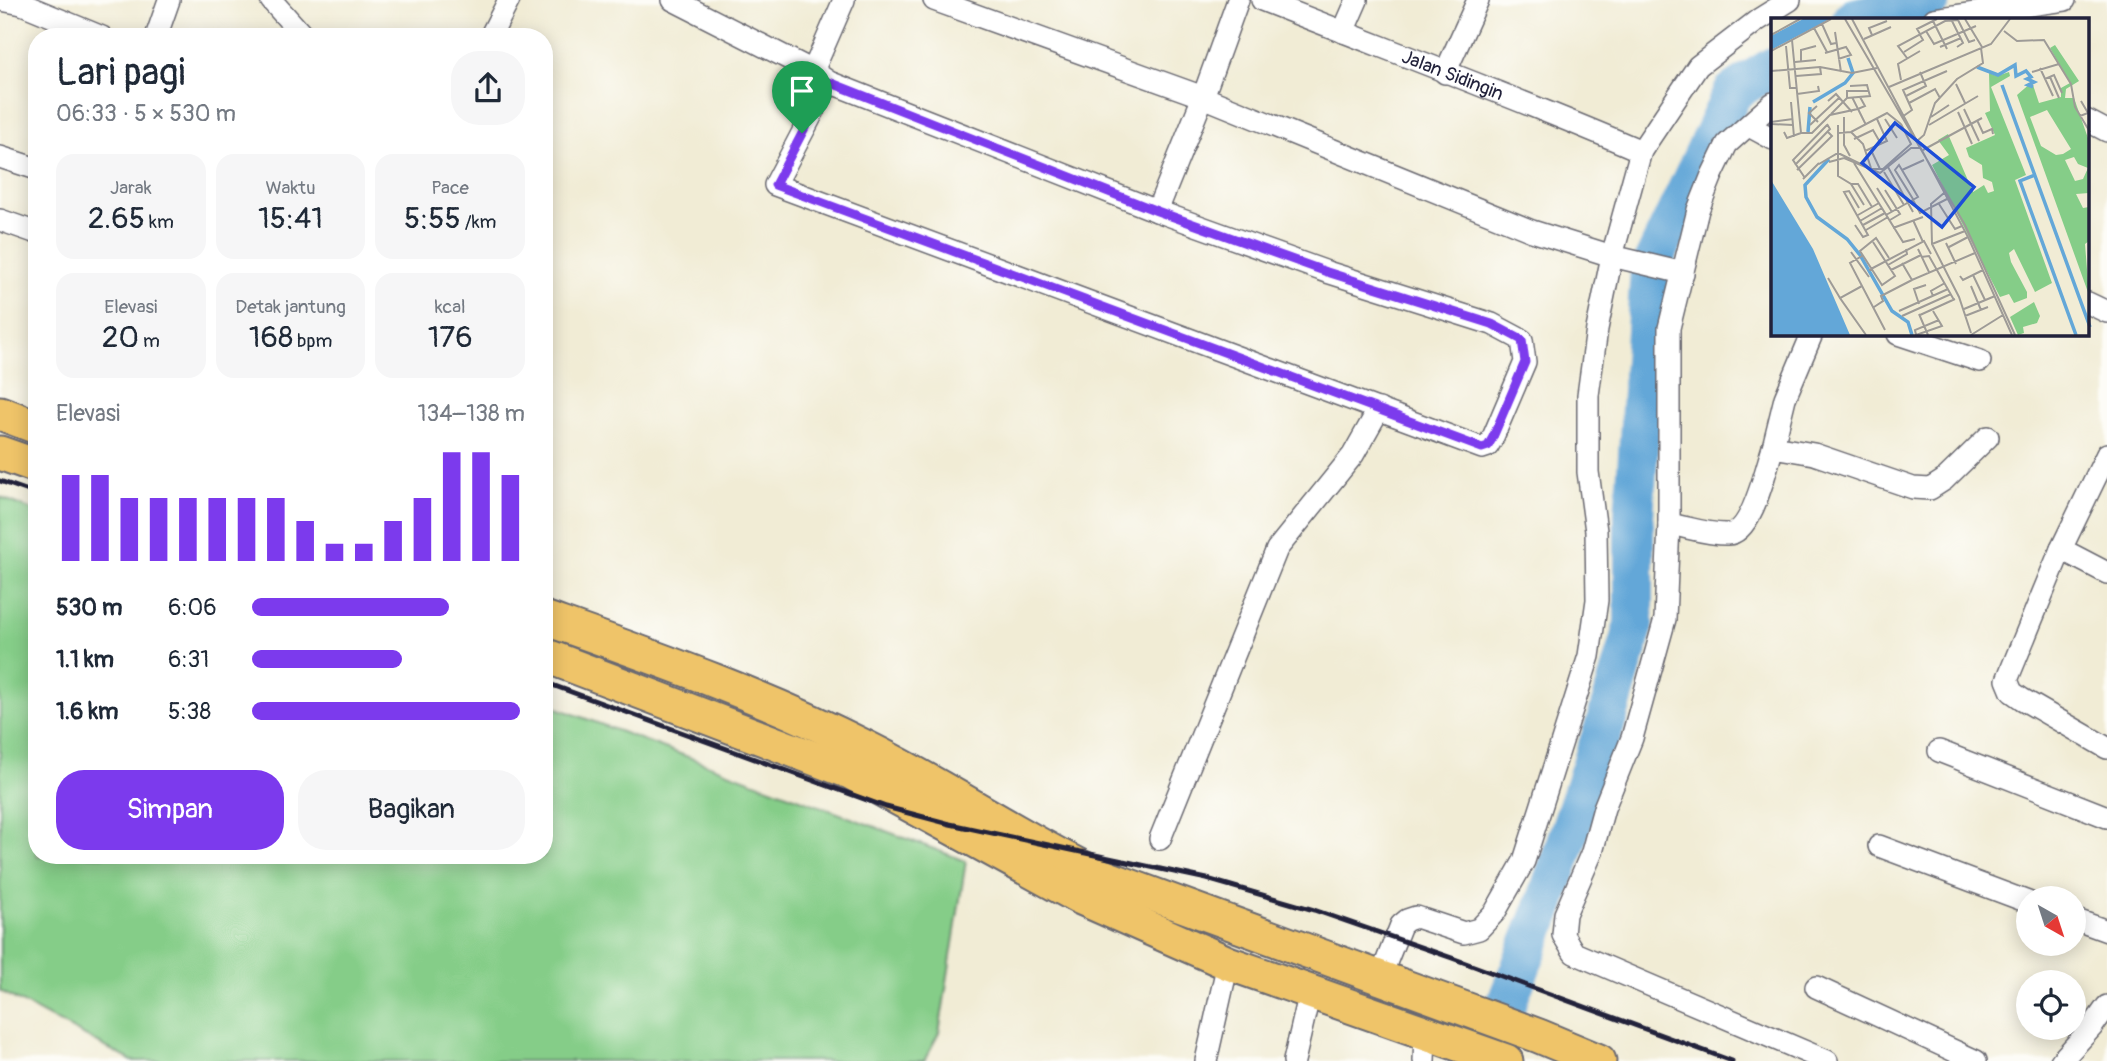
<!DOCTYPE html>
<html lang="id">
<meta charset="utf-8">
<style>
body{margin:0;font-family:Pangolin,sans-serif;background:#f6f6f7;color:#1f2937;height:100vh;display:flex;flex-direction:column;font-size:26px;white-space:nowrap}
*{box-sizing:border-box;margin:0}
p{font-size:23px;color:#747a83}
.icon{flex:none;width:38px;height:38px;fill:none;stroke:currentColor;stroke-width:2;stroke-linecap:round;stroke-linejoin:round}
.map{position:relative;flex:1;overflow:hidden}
.side{position:absolute;left:28px;top:28px;width:525px;height:836px;display:flex;flex-direction:column;background:#fff;border-radius:28px;box-shadow:0 4px 18px #0003}
.side>*{flex:none}
.needle{width:46px;rotate:141deg}
.controls{position:absolute;left:2016px;top:886px;display:grid;gap:14px}
.controls a{display:grid;place-items:center;width:70px;height:70px;border-radius:50%;background:#fff;box-shadow:0 4px 18px #0003;font-size:35px}
.pin{position:absolute;display:grid;place-items:center;width:60px;height:60px;color:#fff;margin:-72px -30px;border-radius:50% 50% 50% 0;rotate:-45deg;box-shadow:0 0 7px #0007}
.pin .icon{rotate:45deg}
.round{display:grid;place-items:center;flex:none;width:74px;height:74px;border-radius:28px;background:#f6f6f7}
.head{display:flex;align-items:center;justify-content:space-between;height:119px;padding:0 28px}
h1{font-size:38px;font-weight:600;line-height:52px}
.metrics{display:grid;grid-template-columns:repeat(3,1fr);gap:10px;height:119px;padding:7px 28px}
.metrics div{display:grid;align-content:center;border-radius:18px;background:#f6f6f7;text-align:center}
.metrics b{font-size:30px;font-weight:600}
.metrics small{font-size:19px;font-weight:400}
.metrics p{font-size:19px}
.chart{height:196px;padding:14px 28px}
.chart p{display:flex;justify-content:space-between}
.chart svg{width:100%;height:126px;margin-top:7px;stroke:#7c3aed;stroke-width:6}
.button{display:flex;gap:14px;margin-top:auto;padding:14px 28px}
.button a{flex:1;height:80px;border-radius:28px;background:#7c3aed;color:#fff;font-size:28px;font-weight:600;line-height:80px;text-align:center}
.button a+a{background:#f6f6f7;color:#1f2937}
ul{padding:0 28px;list-style:none;font-size:23px}
li{display:grid;grid-template-columns:112px 84px 1fr;align-items:center;height:52px}
li i{height:18px;border-radius:9px;background:#7c3aed}
.map>svg:first-child{display:block}
.green{fill:#85cd88;stroke:#547862;stroke-width:2}
.lines{fill:none;stroke-linecap:round;stroke-linejoin:round}
.river{stroke:#63a7d8;stroke-width:40}
.minor-casing{stroke:#6a6971;stroke-width:24}
.trunk-casing{stroke:#6a6971;stroke-width:37}
.minor{stroke:#fff;stroke-width:21}
.trunk{stroke:#efc469;stroke-width:33}
.rail{stroke:#22223b;stroke-width:5}
.route-casing{stroke:#fff;stroke-width:14}
.route{stroke:#7c3aed;stroke-width:9}
.labels{text-anchor:middle;stroke-width:6;stroke-linejoin:round;paint-order:stroke}
.street-label{font-size:19px;fill:#22223b;stroke:#fdfcf7}
.inset-river{fill:none;stroke:#63a7d8;stroke-width:3.5}
.inset-road{fill:none;stroke:#9e9b97;stroke-width:2}
.view{fill:#1d4ed8;fill-opacity:0.15;stroke:#1d4ed8;stroke-width:3.5}
.inset-edge{fill:none;stroke:#22223b;stroke-width:3.5}
</style>
<div class="map">
<svg width="2107" height="1061" viewBox="0 0 2107 1061">
<rect width="100%" height="100%" fill="#fdfcf7"/>
<filter id="ink" filterUnits="userSpaceOnUse"><feTurbulence type="fractalNoise" baseFrequency=".0143" numOctaves="2"/><feDisplacementMap in="SourceGraphic" scale="14" xChannelSelector="R" yChannelSelector="G"/><feConvolveMatrix kernelMatrix="1 2 1 2 8 2 1 2 1" color-interpolation-filters="sRGB"/></filter>
<filter id="wash" filterUnits="userSpaceOnUse"><feTurbulence type="fractalNoise" baseFrequency=".00686" numOctaves="4" result="noise"/><feDisplacementMap in="SourceGraphic" scale="28" xChannelSelector="R" yChannelSelector="G"/><feGaussianBlur stdDeviation="1.57" result="paint"/><feColorMatrix in="noise" values="0 0 0 0 0 0 0 0 0 0 0 0 0 0 0 0 0 1.4 0 .05"/><feComposite in="paint" operator="in"/></filter>
<g filter="url(#wash)">
<rect width="100%" height="100%" fill="#f1ecd5"/>
<polygon class="green" points="0,497 37,512 37,856 544,856 544,703 966,861 939,1033 924,1061 132,1061 0,991"/>
<g class="lines">
<g class="river">
<polyline points="1852,19 1931,0"/>
<polyline points="1484,1061 1546,902 1607,719 1634,624 1634,517 1650,269 1733,92 1773,67"/>
</g>
</g>
</g>
<g filter="url(#ink)">
<g class="lines">
<g class="minor-casing">
<g id="minor">
<polyline points="1,0 22,4"/>
<polyline points="20,0 22,4 102,37"/>
<polyline points="271,0 304,37"/>
<polyline points="673,0 813,71"/>
<polyline points="934,0 1203,97 1532,231 1612,256 1683,273"/>
<path id="s1" d="M 1262,0 C 1388,50 1516,97 1641,151"/>
<polyline points="1934,19 2065,0"/>
<polyline points="1343,32 1357,0"/>
<polyline points="156,37 169,0"/>
<polyline points="490,37 509,0"/>
<polyline points="1445,73 1478,0"/>
<polyline points="829,82 1157,211 1327,272 1492,324 1522,340 1525,362 1493,437 1488,446 1482,448 775,185 829,82 813,71 844,0"/>
<polyline points="1773,103 1727,144 1712,175 1698,210 1669,328 1669,524 1665,619 1632,738 1604,808 1592,852 1565,914 1563,935 1574,953 1827,1061"/>
<polyline points="2088,121 2107,131"/>
<polyline points="1749,126 1773,139"/>
<polyline points="0,157 37,169"/>
<polyline points="1157,211 1203,97 1238,0"/>
<polyline points="0,220 37,233"/>
<polyline points="2088,303 2107,312"/>
<polyline points="1898,334 1980,361"/>
<polyline points="1773,447 1785,398 1812,334"/>
<polyline points="2107,454 2061,549 2007,680 2012,692 2022,699 2107,748"/>
<path d="M 1669,524 C 1687,527 1709,535 1728,534 C 1752,534 1766,468 1773,447 L 1814,454 L 1913,488 L 1930,489 L 1944,480 L 1988,437"/>
<polyline points="2061,549 2107,573"/>
<polyline points="1939,751 2107,817"/>
<polyline points="1160,839 1277,549 1353,455 1379,409"/>
<polyline points="1879,846 2028,902"/>
<polyline points="2074,919 2107,931"/>
<polyline points="1380,978 1401,925 1407,920 1416,917 1464,933 1479,929 1495,912 1524,861 1589,656 1597,600 1596,531 1588,472 1588,395 1597,329 1612,256 1641,151 1698,66 1758,20 1790,0"/>
<polyline points="1816,987 1976,1061"/>
<polyline points="1206,1061 1228,963"/>
<polyline points="1294,1061 1310,992"/>
<polyline points="1424,1061 1425,1032"/>
<polyline points="2061,1061 2092,1027 2107,1006"/>
</g>
</g>
<g class="trunk-casing">
<g id="trunk">
<polyline points="0,413 37,427"/>
<polyline points="0,453 37,466"/>
<path d="M 544,618 C 653,657 762,695 865,747 C 942,785 1013,833 1089,871 L 1539,1036 L 1599,1061"/>
<polyline points="544,655 850,772 1079,897 1228,963 1506,1061"/>
</g>
</g>
<use href="#minor" class="minor"/>
<use href="#trunk" class="trunk"/>
<g class="rail">
<polyline points="0,481 37,494"/>
<polyline points="544,682 886,807 950,824 1207,879 1314,910 1452,958 1732,1061"/>
</g>
</g>
</g>
<g class="lines" filter="url(#ink)">
<g class="route-casing">
<polygon id="route" points="829,82 1157,211 1327,272 1492,324 1522,340 1525,362 1493,437 1488,446 1482,448 775,185"/>
</g>
<use href="#route" class="route"/>
</g>
<g class="labels">
<g class="street-label">
<text dy="7" stroke="none"><textPath href="#s1" startOffset="205">Jalan Sidingin</textPath></text>
</g>
</g>
<g transform="translate(1771 18)">
<rect width="318" height="318" fill="#f1ecd5"/>
<path d="M 284,27 L 308,63 L 295,71 L 294,80 L 303,80 L 318,123 L 318,175 L 305,176 L 312,190 L 318,189 L 318,223 L 314,226 L 318,277 L 246,77 L 261,64 L 268,85 L 290,79 L 290,70 L 299,65 L 279,30 ZM 276,92 L 300,131 L 292,136 L 285,137 L 270,128 L 259,99 ZM 303,139 L 307,146 L 317,150 L 312,161 L 304,163 L 294,142 ZM 238,54 L 239,58 L 220,69 L 255,157 L 244,162 L 281,265 L 264,274 L 243,231 L 238,235 L 240,244 L 256,274 L 256,280 L 243,285 L 238,276 L 229,279 L 161,147 L 178,137 L 167,122 L 177,116 L 202,174 L 213,167 L 217,175 L 223,173 L 221,164 L 212,160 L 211,147 L 198,139 L 195,130 L 224,117 L 214,95 L 219,93 L 218,55 L 226,58 ZM 263,284 L 269,298 L 266,305 L 252,309 L 253,315 L 247,317 L 239,299 Z" fill="#85cd88" fill-rule="evenodd"/>
<path d="M 32,1 L 59,1 L 0,32 L 0,18 ZM 0,162 L 42,231 L 79,317 L 0,317 Z" fill="#63a7d8"/>
<path class="inset-river" d="M 206,49 L 227,57 L 244,47 L 245,58 L 255,53 L 260,59 L 256,61 L 263,64 L 257,67 L 262,69M 231,67 L 319,309M 42,84 L 74,65 L 82,55 L 77,40M 37,114 L 39,89M 58,141 L 34,167 L 35,179 L 46,199 L 76,221 L 89,237 L 121,293 L 137,304 L 141,317M 264,157 L 249,163 L 305,317"/>
<path class="inset-road" d="M 74,1 L 194,207 L 244,317M 81,1 L 197,219 L 241,317M 194,1 L 211,29M 187,2 L 198,24 L 204,22M 162,3 L 176,31M 181,3 L 192,25 L 186,29M 51,6 L 60,26 L 65,25M 43,10 L 56,34M 155,13 L 163,26 L 205,8M 233,13 L 246,23 L 273,22 L 300,66 L 304,89 L 319,114M 64,14 L 70,54M 149,16 L 146,11 L 166,1M 0,17 L 29,1M 101,17 L 98,10 L 116,3M 93,21 L 120,9M 21,22 L 30,115 L 41,115 L 59,97 L 87,91 L 95,107M 15,28 L 19,70 L 26,70M 169,29 L 190,20M 0,33 L 60,1M 133,34 L 152,22 L 149,17M 54,35 L 75,29 L 80,37 L 67,41M 136,40 L 127,28 L 174,3 L 187,2M 30,43 L 30,32 L 45,28M 24,44 L 45,42M 269,50 L 282,78M 0,53 L 49,49 L 81,55 L 106,50M 261,54 L 288,46M 25,58 L 50,56 L 49,49M 279,59 L 288,80M 274,61 L 283,57 L 291,75M 130,62 L 127,46 L 149,33M 185,66 L 194,85M 118,69 L 220,26 L 239,1M 26,76 L 48,73 L 47,68M 135,78 L 155,68 L 149,54M 81,79 L 87,91 L 94,88 L 89,79M 76,80 L 76,73 L 98,73M 57,83 L 65,76 L 81,94M 20,84 L 23,119M 138,85 L 164,71 L 169,80M 46,88 L 38,95 L 47,104M 193,91 L 208,123M 187,94 L 201,126M 60,96 L 76,80 L 99,78 L 96,67 L 79,68M 309,98 L 317,95 L 310,83M 73,99 L 73,127 L 79,138M 131,99 L 141,92 L 132,72 L 176,53M 160,99 L 178,87M 114,101 L 126,120M 206,102 L 212,115 L 221,111 L 222,116M 0,104 L 22,101M 0,106 L 22,107M 39,107 L 69,79M 67,107 L 67,158 L 80,166 L 93,187M 158,107 L 207,78M 13,114 L 16,120 L 30,115M 80,114 L 92,126 L 100,150M 67,115 L 80,114 L 116,95 L 130,106M 83,121 L 102,112 L 110,126M 146,123 L 153,117 L 164,85 L 186,61 L 212,45 L 210,30M 99,130 L 109,151M 152,132 L 211,100M 94,133 L 116,123 L 106,101M 58,144 L 73,140 L 109,155 L 140,130 L 149,130M 83,145 L 132,224 L 144,221M 48,146 L 67,135 L 100,151 L 112,151 L 140,126 L 130,106M 24,147 L 59,111 L 56,106M 117,149 L 142,194M 26,152 L 61,118 L 57,114M 131,152 L 153,142M 113,154 L 133,187M 34,160 L 22,142 L 56,107M 32,161 L 48,145M 80,166 L 87,166 L 101,189M 106,170 L 121,194M 114,172 L 129,196 L 119,202M 173,175 L 160,186 L 161,226 L 188,279 L 200,315M 142,182 L 149,195 L 176,181M 168,186 L 184,211 L 191,208M 87,197 L 108,185M 115,197 L 147,179 L 128,147 L 124,152 L 142,181M 142,202 L 152,224M 89,203 L 111,190M 84,207 L 92,219 L 97,217 L 73,174 L 78,173 L 88,190M 92,207 L 114,195M 122,210 L 152,199M 95,212 L 117,199M 102,224 L 124,258 L 111,267 L 89,233 L 105,220 L 118,240M 175,225 L 185,246M 161,226 L 194,213M 178,229 L 197,219M 147,231 L 158,254M 80,234 L 98,259M 91,238 L 79,245 L 114,312M 150,239 L 158,238 L 183,282M 131,245 L 141,262 L 204,235M 117,247 L 136,236 L 135,231M 98,252 L 153,223 L 160,236M 120,252 L 150,237M 202,257 L 214,282M 189,258 L 192,262 L 212,252M 57,260 L 69,280M 91,268 L 69,280 L 95,317M 200,268 L 210,292M 162,278 L 160,273 L 174,265M 148,286 L 143,271 L 155,267M 103,289 L 112,283 L 110,278 L 141,262M 193,291 L 224,278M 128,293 L 177,271M 148,296 L 157,317M 149,297 L 184,281M 131,298 L 180,276M 194,298 L 217,289M 145,317 L 171,308 L 162,293M 145,317 L 144,312 L 168,302M 200,317 L 232,297"/>
<path class="view" d="M 124,105 L 203,169 L 171,209 L 91,145 Z"/>
<rect width="318" height="318" class="inset-edge"/>
</g>
</svg>
<div class="controls">
<a><svg class="needle" viewBox="-14 -14 28 28"><path d="M0-13l5 13h-10z" fill="#e53935"/><path d="M0 13l5-13h-10z" fill="#747a83"/></svg></a>
<a><svg class="icon" aria-label="locate" viewBox="0 0 24 24"><circle cx="12" cy="12" r="6"/><path d="M12 2v4M12 18v4M2 12h4M18 12h4"/></svg></a>
</div>
<div class="pin" style="left:802px;top:133px;background:#1e9e55"><svg class="icon" aria-label="arrive" viewBox="0 0 24 24"><path d="M6 21V4h12l-3 4 3 4H6"/></svg></div>
<section class="side">
<div class="head"><div><h1>Lari pagi</h1><p>06:33 · 5 × 530 m</p></div><a class="round"><svg class="icon" aria-label="share" viewBox="0 0 24 24"><path d="M12 15V3M7 8l5-5 5 5M5 13v7h14v-7"/></svg></a></div>
<div class="metrics">
<div><p>Jarak</p><b>2.65<small> km</small></b></div>
<div><p>Waktu</p><b>15:41</b></div>
<div><p>Pace</p><b>5:55<small> /km</small></b></div>
</div>
<div class="metrics">
<div><p>Elevasi</p><b>20<small> m</small></b></div>
<div><p>Detak jantung</p><b>168<small> bpm</small></b></div>
<div><p>kcal</p><b>176</b></div>
</div>
<div class="chart"><p><span>Elevasi</span>134–138 m</p>
<svg viewBox="0 0 160 44" preserveAspectRatio="none"><path d="M5 44V14M15 44V14M25 44V22M35 44V22M45 44V22M55 44V22M65 44V22M75 44V22M85 44V30M95 44V38M105 44V38M115 44V30M125 44V22M135 44V6M145 44V6M155 44V14"/></svg>
</div>
<ul>
<li><b>530 m</b>6:06<i style="width:72%"></i></li>
<li><b>1.1 km</b>6:31<i style="width:55%"></i></li>
<li><b>1.6 km</b>5:38<i style="width:98%"></i></li>
</ul>
<div class="button"><a>Simpan</a><a>Bagikan</a></div>
</section>
</div>
